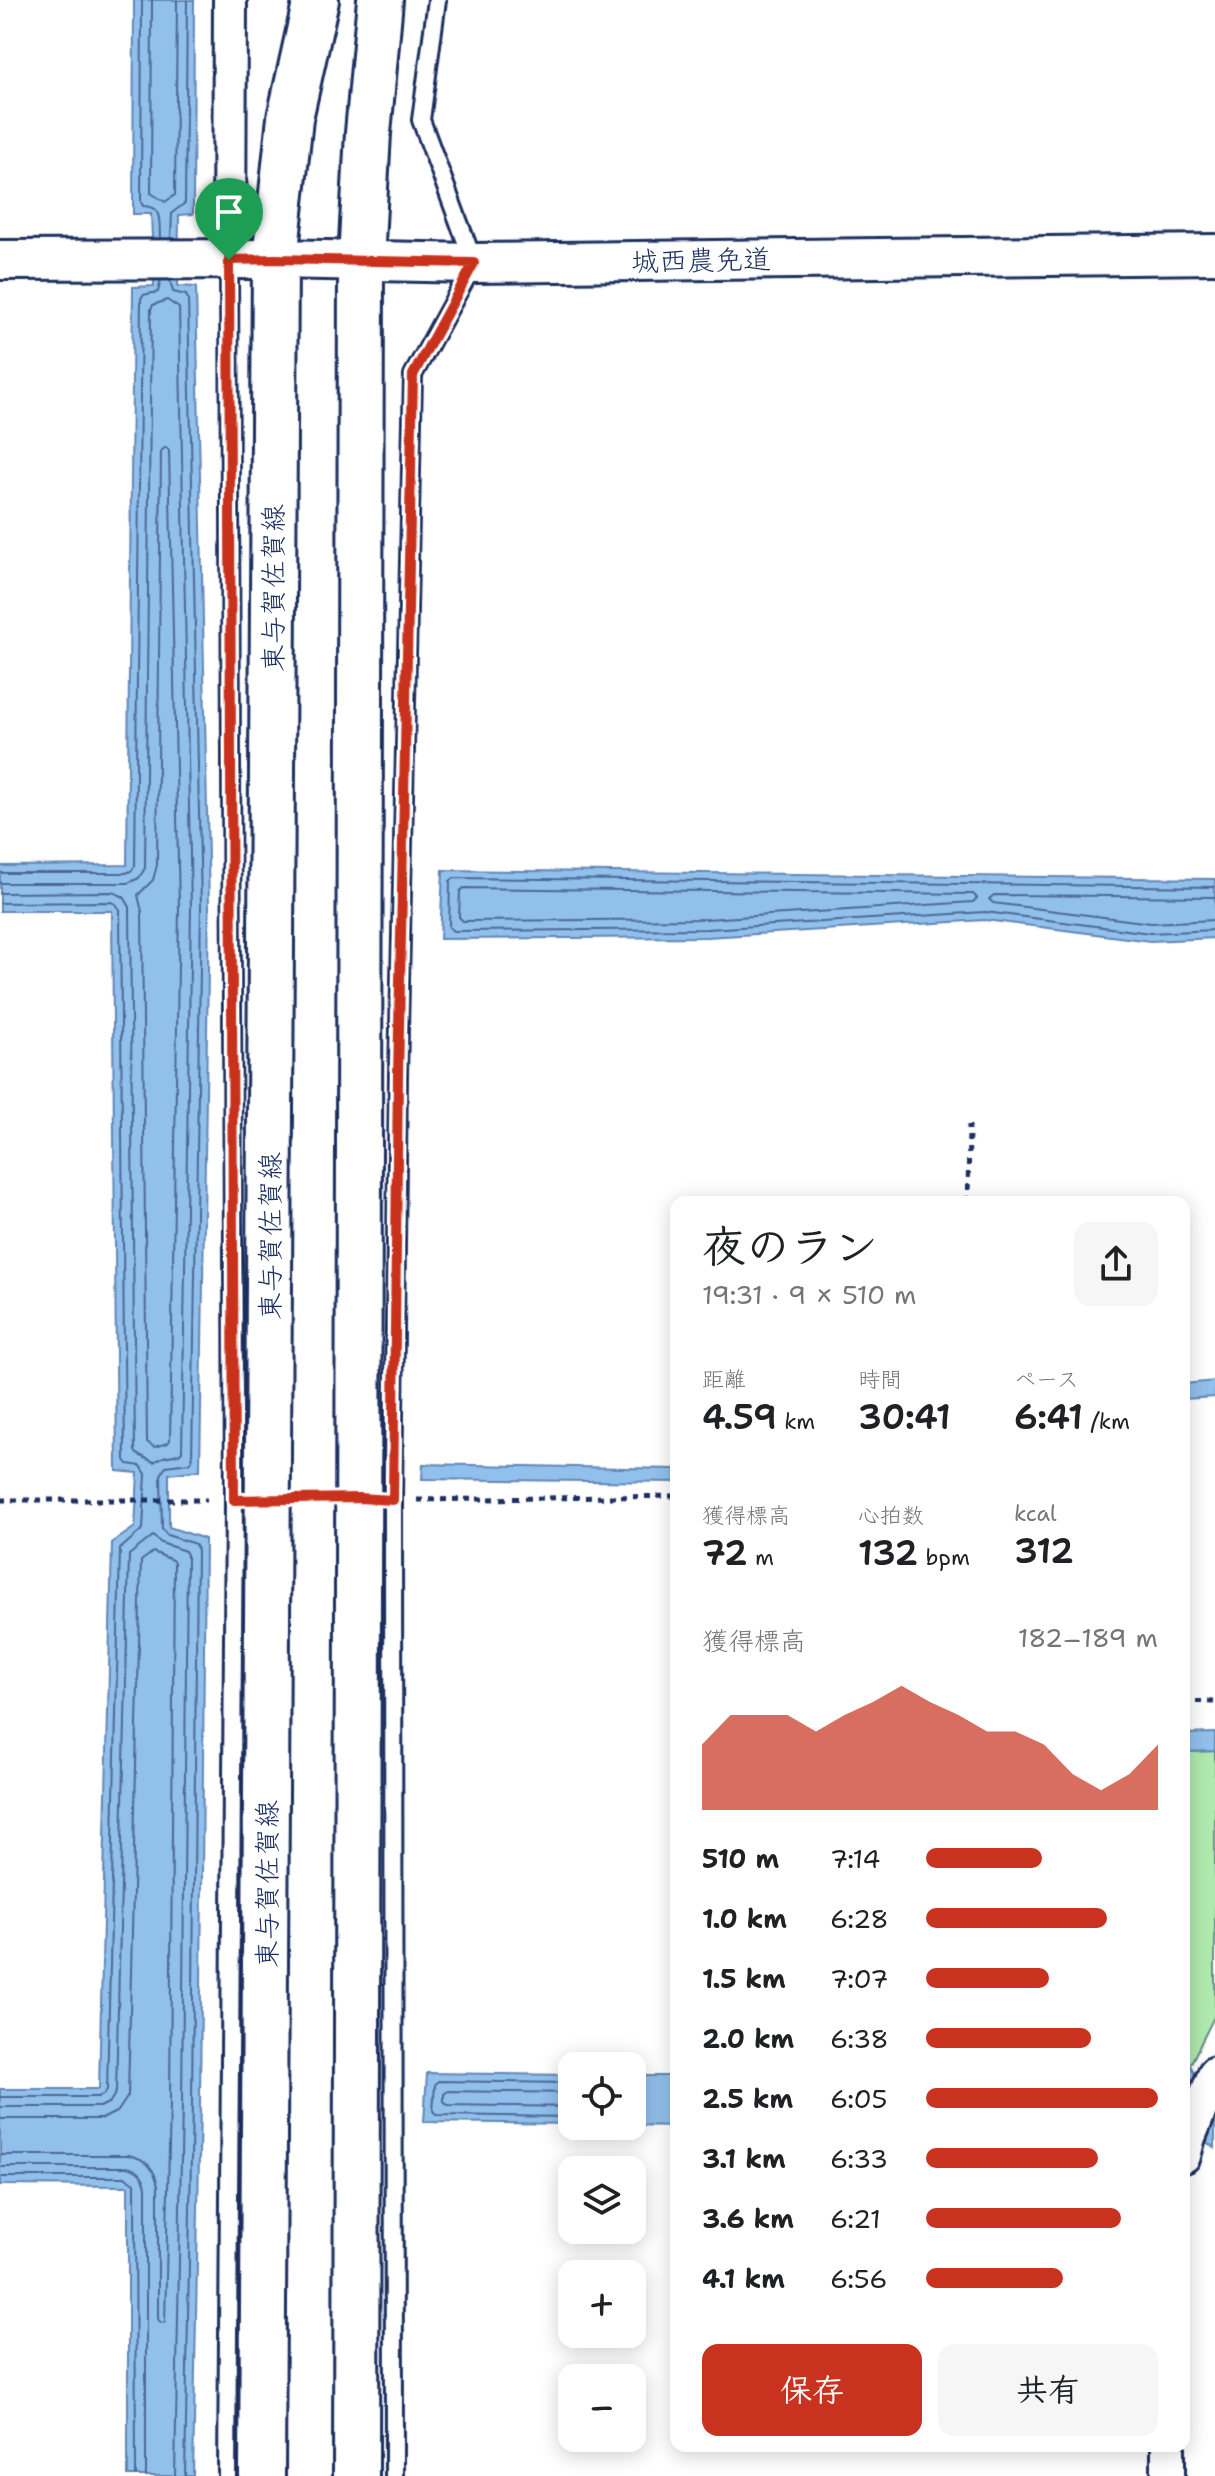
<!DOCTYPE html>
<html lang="ja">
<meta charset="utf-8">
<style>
body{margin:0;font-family:"Shantell Sans","Klee One",sans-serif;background:#f6f6f6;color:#202124;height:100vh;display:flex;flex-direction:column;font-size:30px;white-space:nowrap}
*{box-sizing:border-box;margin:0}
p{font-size:26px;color:#757577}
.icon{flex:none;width:44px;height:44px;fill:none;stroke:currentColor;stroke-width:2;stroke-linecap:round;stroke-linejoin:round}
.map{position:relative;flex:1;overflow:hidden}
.sheet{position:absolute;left:670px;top:1196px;width:520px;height:1256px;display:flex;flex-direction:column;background:#fff;border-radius:16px;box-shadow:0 4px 20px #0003}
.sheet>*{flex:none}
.tools{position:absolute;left:558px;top:2052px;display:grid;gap:16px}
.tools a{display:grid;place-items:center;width:88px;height:88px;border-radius:16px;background:#fff;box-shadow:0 4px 20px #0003;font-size:40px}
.pin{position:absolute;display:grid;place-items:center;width:68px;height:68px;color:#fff;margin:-82px -34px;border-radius:50% 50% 50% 0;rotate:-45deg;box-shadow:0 0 8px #0007}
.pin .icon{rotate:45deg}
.round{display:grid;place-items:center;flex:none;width:84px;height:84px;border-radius:16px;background:#f6f6f6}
.head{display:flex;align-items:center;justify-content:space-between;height:136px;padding:0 32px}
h1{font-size:44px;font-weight:600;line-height:60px}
.stats{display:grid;grid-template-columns:repeat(3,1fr);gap:12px;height:136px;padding:8px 32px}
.stats div{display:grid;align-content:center}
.stats b{font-size:34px;font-weight:600}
.stats small{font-size:22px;font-weight:400}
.stats p{font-size:22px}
.chart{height:224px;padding:16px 32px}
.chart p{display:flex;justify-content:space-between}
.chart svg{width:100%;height:144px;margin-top:8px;fill:#c8321e;opacity:.7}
.action{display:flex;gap:16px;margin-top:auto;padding:16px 32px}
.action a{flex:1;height:92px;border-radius:16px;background:#c8321e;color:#fff;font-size:32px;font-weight:600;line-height:92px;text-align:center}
.action a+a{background:#f6f6f6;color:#202124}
ul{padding:0 32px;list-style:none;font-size:26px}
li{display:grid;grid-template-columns:128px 96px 1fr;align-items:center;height:60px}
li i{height:20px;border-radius:10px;background:#c8321e}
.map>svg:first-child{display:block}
.green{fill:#b0e9ad;stroke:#668c86;stroke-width:2}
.water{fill:#92c0ec;stroke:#6286b3;stroke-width:2}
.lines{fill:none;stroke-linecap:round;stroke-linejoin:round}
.shore{stroke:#4b6997;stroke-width:2}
.service-casing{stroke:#1b2f5e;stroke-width:22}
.minor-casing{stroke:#1b2f5e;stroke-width:38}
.tertiary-casing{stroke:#1b2f5e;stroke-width:44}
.secondary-casing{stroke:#1b2f5e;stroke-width:50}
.path{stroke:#1b2f5e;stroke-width:5;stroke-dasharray:6 6;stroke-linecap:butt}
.service{stroke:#fff;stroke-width:16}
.minor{stroke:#fff;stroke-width:32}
.tertiary{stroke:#fff;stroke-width:38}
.secondary{stroke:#fff;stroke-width:44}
.route-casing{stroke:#fff;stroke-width:16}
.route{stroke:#c8321e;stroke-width:10}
.labels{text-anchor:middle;stroke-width:7;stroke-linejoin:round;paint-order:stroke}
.street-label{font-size:28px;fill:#1b2f5e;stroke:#fff}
</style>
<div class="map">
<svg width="1215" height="2476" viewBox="0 0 1215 2476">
<rect width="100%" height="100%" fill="#fff"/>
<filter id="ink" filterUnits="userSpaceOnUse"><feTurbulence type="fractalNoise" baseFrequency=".0125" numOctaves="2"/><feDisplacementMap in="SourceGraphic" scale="16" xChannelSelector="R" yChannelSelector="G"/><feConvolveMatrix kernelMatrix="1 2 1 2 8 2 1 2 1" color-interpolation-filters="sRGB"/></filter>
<g filter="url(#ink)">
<polygon class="green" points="1215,1751 1215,2015 1190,2065 1184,2061 1184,1752"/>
<g class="water">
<polygon points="134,0 194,0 193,214 179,215 178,286 196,287 209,907 200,1470 169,1474 169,1527 205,1539 200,2103 193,2476 128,2476 128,2186 0,2185 0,2089 99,2089 112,1543 135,1527 138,1473 117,1471 112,911 0,911 0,866 127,865 133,287 154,286 151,214 133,214"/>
<polygon points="443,870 1215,879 1215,938 1150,941 985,920 707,937 440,939"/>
<polygon points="1215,1381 1215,1397 1184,1399 1184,1384"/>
<polygon points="423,1464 676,1469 676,1482 422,1479"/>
<polygon points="1215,1733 1215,1751 1184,1752 1184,1734"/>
<polygon points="1184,2061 1190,2065 1215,2110 1215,2148 1184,2127"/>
<polygon points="427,2073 572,2075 572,2124 424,2122"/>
<polygon points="632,2076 676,2076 676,2126 632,2125"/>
</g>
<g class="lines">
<g class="shore">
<path d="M 142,0 L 141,202 L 143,206 C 163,206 159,223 160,238"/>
<polyline points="152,0 151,193 165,202 175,195 177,0"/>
<polyline points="171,238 172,213 185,203 187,0"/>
<polyline points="170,280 173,292 186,295 188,299 201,907 192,1460 189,1463 166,1466 161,1475 162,1529 167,1535 195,1544 197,1548 192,2103 185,2476"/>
<polygon points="166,447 169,451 179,907 170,1440 168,1443 154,1447 147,1442 142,912 138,895 153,880 157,865 161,451"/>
<polyline points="0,873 126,873 131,871 135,866 141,299 143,295 158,292 161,280"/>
<polyline points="0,883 128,883 139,878 145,868 151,309 153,305 167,300 179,308 191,907 182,1451 179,1454 163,1457 154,1462 137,1454 135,1451 130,907 124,897 113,892 0,893"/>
<polyline points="1215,887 454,878 450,881 449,927 453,931 707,929 985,912 1150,933 1215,930"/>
<polygon points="464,888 973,894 977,898 973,902 706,919 463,921 459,917 460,891"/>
<polyline points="1215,897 994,895 989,899 993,903 1151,923 1215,920"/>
<polyline points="0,903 111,902 116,904 120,910 125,1460 128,1464 141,1466 146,1474 143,1529 120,1549 107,2090 103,2095 98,2097 0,2097"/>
<polyline points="572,2083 438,2081 435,2085 433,2111 437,2115 572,2117"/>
<polyline points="572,2093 448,2091 444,2094 444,2101 448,2105 572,2107"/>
<polyline points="0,2107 100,2107 110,2102 116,2092 129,1555 153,1536 161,1543 185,1551 187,1555 182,2103 175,2476"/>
<path d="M 0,2119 L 102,2119 L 118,2111 L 128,2096 L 141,1561 L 153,1552 L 172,1560 L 174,1563 L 170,2102 L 165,2322 L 161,2323 L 158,2319 L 158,2186 C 155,2168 145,2158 128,2155 L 0,2155"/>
<path d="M 0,2167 L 127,2167 C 138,2169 144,2176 146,2187 L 146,2476"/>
<polyline points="0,2177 126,2177 135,2183 136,2476"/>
</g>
<g class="service-casing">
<g id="service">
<polyline points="227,2476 234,1500 229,260"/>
<polyline points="394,2476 393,1500 398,1076 413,375 474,263 421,120 437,0"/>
</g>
</g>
<g class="minor-casing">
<g id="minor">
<polyline points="229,260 230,0"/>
<polyline points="1184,2156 1189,2137 1215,2073"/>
<polyline points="1168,2476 1168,2446"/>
</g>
</g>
<g class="tertiary-casing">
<polyline id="tertiary" points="0,260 275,259 474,263 1215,254"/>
</g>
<g class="secondary-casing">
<g id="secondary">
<polyline points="262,2476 275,259 290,118 316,0"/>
<polyline points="356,2476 361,260 368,133 380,0"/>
</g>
</g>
<g class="path">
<polyline points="968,1202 969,1125"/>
<polyline points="0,1500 207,1500"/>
<polyline points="417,1500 676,1496"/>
<polyline points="1184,1701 1215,1702"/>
</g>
<use href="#service" class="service"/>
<use href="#minor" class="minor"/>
<use href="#tertiary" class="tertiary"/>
<use href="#secondary" class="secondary"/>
</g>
</g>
<g class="lines" filter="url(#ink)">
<g class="route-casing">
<polygon id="route" points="275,259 474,263 413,375 398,1076 393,1500 359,1498 234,1500 229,260"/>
</g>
<use href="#route" class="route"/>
</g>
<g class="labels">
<g class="street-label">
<text transform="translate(701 260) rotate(-1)" y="10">城西農免道</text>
<text transform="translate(273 588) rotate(-90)" y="10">東与賀佐賀線</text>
<text transform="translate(270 1236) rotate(-90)" y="10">東与賀佐賀線</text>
<text transform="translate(267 1884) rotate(-90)" y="10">東与賀佐賀線</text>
</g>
</g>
</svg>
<div class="tools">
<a><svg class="icon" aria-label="locate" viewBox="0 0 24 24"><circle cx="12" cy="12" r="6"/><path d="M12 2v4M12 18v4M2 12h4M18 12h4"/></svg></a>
<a><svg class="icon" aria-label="layers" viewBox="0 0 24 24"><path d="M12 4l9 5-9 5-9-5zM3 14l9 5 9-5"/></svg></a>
<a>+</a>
<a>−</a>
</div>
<div class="pin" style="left:229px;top:260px;background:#1e9e55"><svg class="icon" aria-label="arrive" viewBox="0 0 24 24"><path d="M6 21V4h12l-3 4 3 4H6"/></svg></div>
<section class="sheet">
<div class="head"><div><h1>夜のラン</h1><p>19:31 · 9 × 510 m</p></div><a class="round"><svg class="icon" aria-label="share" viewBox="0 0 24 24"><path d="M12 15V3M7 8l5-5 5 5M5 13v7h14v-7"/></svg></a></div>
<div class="stats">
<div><p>距離</p><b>4.59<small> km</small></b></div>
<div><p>時間</p><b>30:41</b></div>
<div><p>ペース</p><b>6:41<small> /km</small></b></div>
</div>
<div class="stats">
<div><p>獲得標高</p><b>72<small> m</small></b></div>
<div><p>心拍数</p><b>132<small> bpm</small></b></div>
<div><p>kcal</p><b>312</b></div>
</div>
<div class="chart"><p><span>獲得標高</span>182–189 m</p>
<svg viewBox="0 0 160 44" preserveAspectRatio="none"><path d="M0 44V24L10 15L20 15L30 15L40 20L50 15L60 11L70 6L80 11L90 15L100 20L110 20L120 24L130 33L140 38L150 33L160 24V44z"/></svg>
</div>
<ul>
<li><b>510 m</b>7:14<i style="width:50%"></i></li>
<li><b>1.0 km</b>6:28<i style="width:78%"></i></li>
<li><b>1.5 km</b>7:07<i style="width:53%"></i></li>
<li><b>2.0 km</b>6:38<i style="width:71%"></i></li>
<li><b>2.5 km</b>6:05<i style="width:100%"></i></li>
<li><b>3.1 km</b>6:33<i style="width:74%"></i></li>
<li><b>3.6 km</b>6:21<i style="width:84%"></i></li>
<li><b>4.1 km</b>6:56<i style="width:59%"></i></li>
</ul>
<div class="action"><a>保存</a><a>共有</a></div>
</section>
</div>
